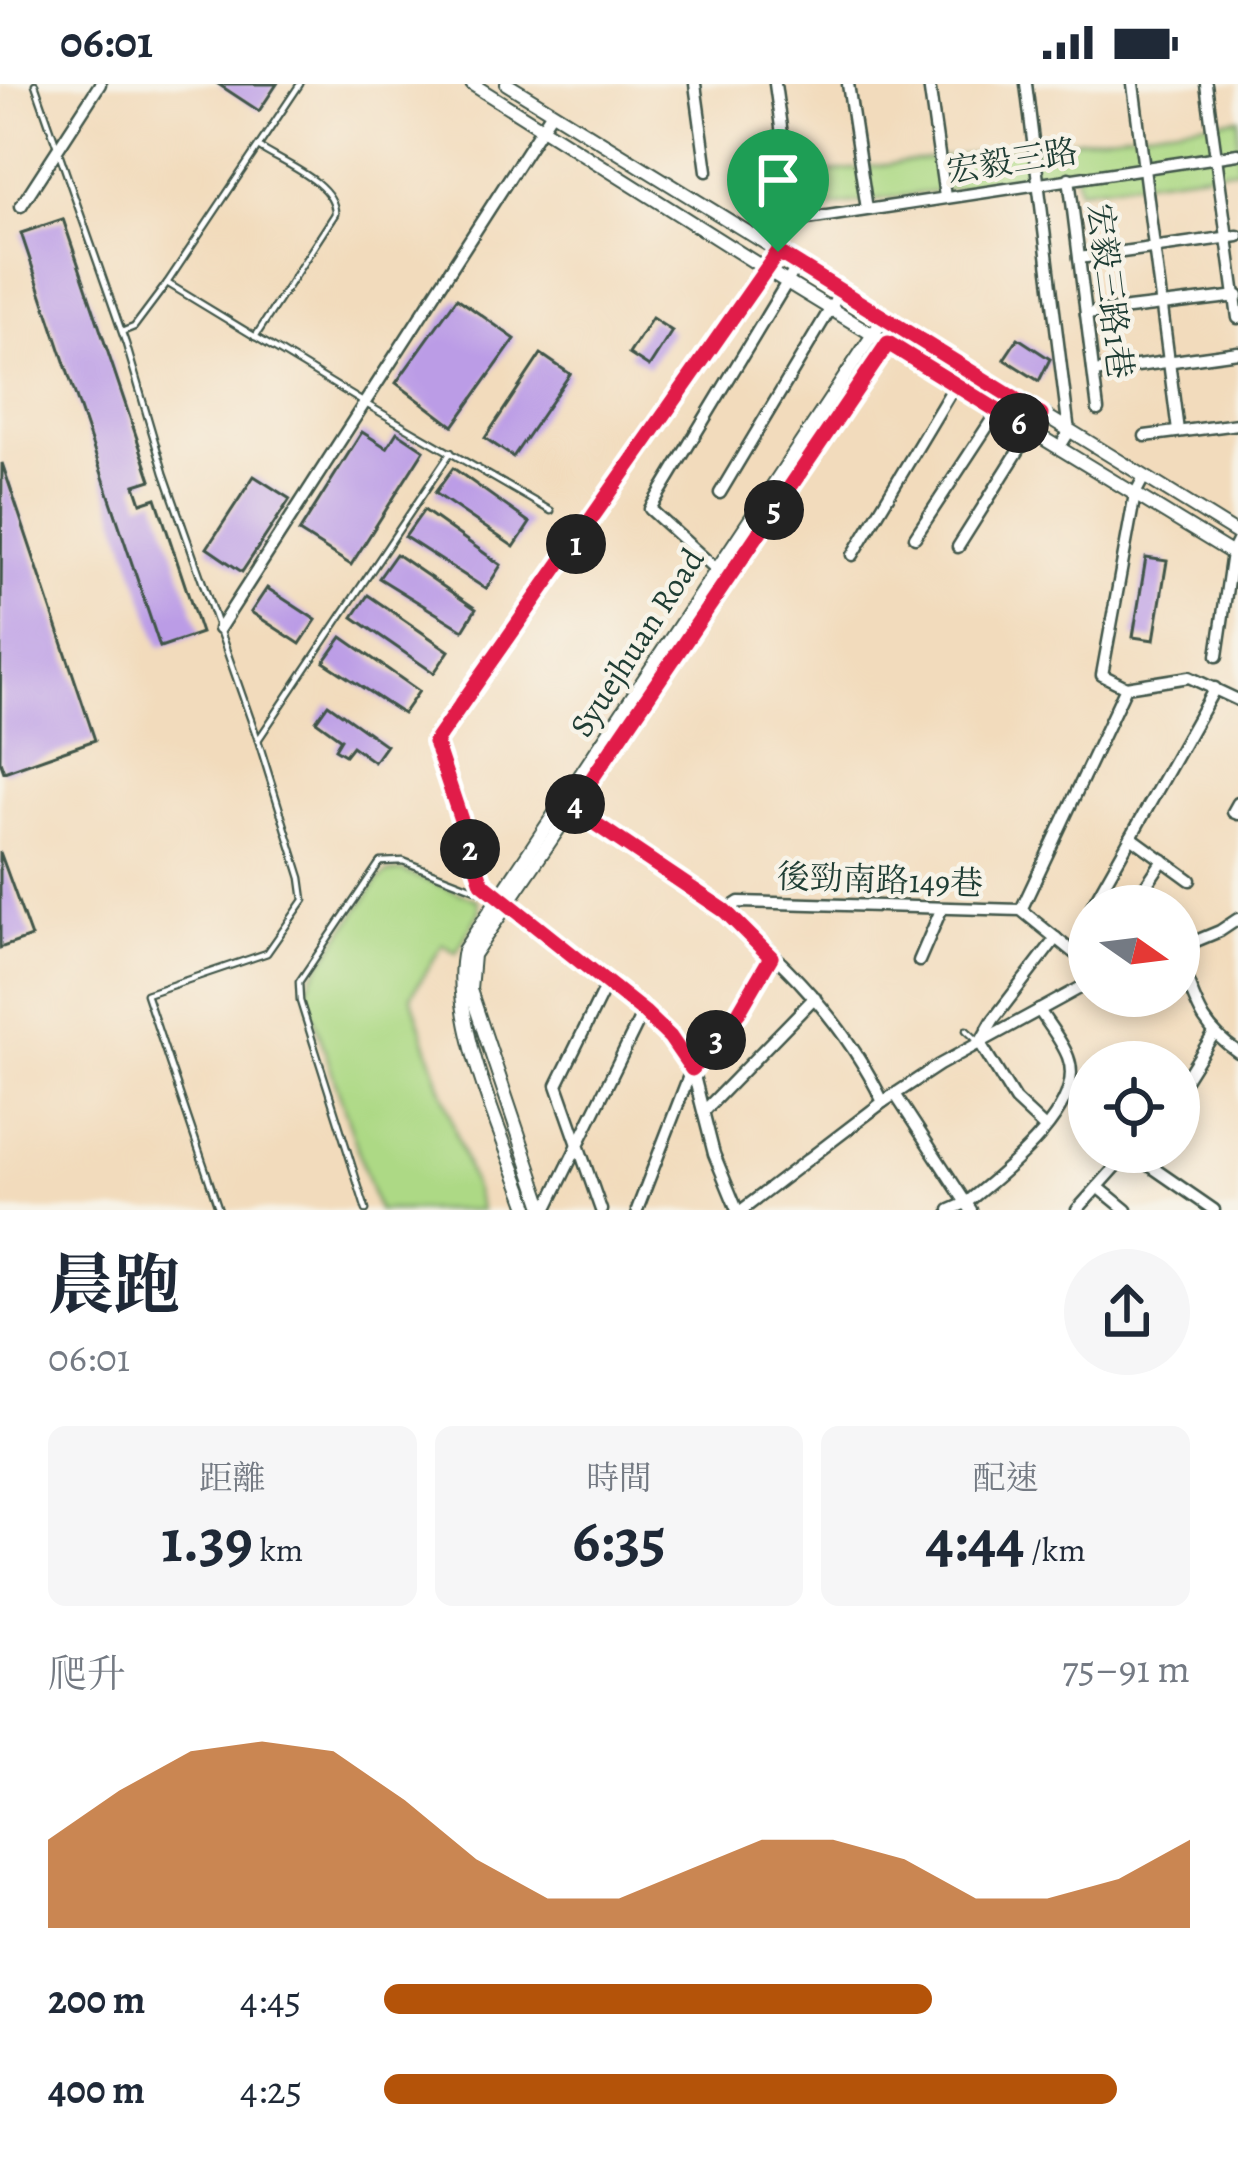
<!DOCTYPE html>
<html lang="zh-TW">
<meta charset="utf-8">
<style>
body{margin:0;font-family:Alegreya,"Noto Serif TC",serif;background:#f6f6f7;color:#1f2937;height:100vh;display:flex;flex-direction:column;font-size:45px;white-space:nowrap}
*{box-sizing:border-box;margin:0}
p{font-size:39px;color:#747a83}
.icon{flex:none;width:66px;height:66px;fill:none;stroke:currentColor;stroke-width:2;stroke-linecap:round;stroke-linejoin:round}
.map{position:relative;height:1126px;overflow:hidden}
.panel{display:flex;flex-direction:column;background:#fff;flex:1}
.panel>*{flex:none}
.needle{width:78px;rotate:104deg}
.controls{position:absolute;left:1068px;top:801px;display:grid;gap:24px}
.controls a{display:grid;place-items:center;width:132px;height:132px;border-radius:50%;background:#fff;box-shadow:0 6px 18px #0003;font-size:60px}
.pin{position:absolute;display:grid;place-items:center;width:102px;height:102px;color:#fff;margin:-123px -51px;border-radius:50% 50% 50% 0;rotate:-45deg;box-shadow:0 0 12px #0007}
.pin .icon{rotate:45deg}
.km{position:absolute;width:60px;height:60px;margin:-30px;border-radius:50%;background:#222;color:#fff;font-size:33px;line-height:60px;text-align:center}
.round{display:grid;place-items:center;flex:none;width:126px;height:126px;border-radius:63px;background:#f6f6f7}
.summary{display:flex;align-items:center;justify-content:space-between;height:204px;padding:0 48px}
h1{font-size:66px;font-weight:700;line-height:90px}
.figures{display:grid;grid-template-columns:repeat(3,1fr);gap:18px;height:204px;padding:12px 48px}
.figures div{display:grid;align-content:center;border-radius:18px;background:#f6f6f7;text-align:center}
.figures b{font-size:60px;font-weight:700}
.figures small{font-size:33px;font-weight:400}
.figures p{font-size:33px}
.chart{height:336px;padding:24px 48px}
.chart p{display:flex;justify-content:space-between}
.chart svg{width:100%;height:216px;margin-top:12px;fill:#b45309;opacity:.7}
ul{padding:0 48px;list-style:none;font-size:39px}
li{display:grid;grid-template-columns:192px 144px 1fr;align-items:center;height:90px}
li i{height:30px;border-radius:15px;background:#b45309}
.status{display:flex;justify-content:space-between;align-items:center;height:84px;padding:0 60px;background:#fff;direction:ltr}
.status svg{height:33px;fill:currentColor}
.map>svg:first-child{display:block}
.green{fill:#add985;stroke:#668b5c;stroke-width:3}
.building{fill:#bb9ce6}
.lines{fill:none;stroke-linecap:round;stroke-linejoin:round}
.service-casing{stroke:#3f5548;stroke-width:9}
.minor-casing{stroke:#3f5548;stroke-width:15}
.tertiary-casing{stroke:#3f5548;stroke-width:16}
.service{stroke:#fff;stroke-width:4.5}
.minor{stroke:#fff;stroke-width:10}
.tertiary{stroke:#fff;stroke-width:12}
.route-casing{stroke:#fff;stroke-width:24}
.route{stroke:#e11d48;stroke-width:15}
.labels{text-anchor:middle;stroke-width:9;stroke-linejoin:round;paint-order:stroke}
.street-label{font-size:33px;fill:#1f3d34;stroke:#f7f3e8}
</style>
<div class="status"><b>06:01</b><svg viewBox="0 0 49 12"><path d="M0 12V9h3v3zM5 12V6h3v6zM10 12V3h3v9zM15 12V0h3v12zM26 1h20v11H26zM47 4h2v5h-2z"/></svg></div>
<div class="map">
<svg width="1238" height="1126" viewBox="0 0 1238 1126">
<rect width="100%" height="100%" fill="#f7f3e8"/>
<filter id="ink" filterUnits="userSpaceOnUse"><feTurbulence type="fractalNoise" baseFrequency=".00833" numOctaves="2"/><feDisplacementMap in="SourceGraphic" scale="24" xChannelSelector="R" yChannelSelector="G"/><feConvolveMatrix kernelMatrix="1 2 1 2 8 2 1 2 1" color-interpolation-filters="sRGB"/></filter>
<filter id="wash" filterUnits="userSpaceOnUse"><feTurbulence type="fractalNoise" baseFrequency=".004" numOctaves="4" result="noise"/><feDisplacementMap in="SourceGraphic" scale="48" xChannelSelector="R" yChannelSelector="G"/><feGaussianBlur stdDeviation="2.7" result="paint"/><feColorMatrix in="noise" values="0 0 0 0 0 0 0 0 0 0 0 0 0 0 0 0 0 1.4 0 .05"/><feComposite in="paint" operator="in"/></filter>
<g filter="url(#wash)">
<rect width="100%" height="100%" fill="#f2dbbc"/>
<g class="green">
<polygon points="1238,34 1238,85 1079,105 1075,87 820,124 802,116 799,92"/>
<polygon points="402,787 478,816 480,827 456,869 443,860 411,912 481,1126 378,1126 309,919 307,905 313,891 378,797 387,789"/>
</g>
<g id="blocks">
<g class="building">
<polygon points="218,0 277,0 259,27"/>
<polygon points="63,135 151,396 135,401 141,419 156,414 201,549 160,563 21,149"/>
<polygon points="457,214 515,255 453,342 396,299"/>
<polygon points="652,234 672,247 649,283 629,270"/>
<polygon points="1018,254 1050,275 1039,297 1004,275"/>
<polygon points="541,270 570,290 513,373 485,354"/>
<polygon points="362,348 387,364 397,348 424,366 351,481 299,448"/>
<polygon points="2,379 95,656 4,688 0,677"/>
<polygon points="453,384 530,439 514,463 435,409"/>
<polygon points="254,392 290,415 242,488 207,464"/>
<polygon points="424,426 501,481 486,505 405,453"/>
<polygon points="396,470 476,525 463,546 379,494"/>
<polygon points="1146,474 1167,477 1154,556 1133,553"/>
<polygon points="267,504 316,536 300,560 251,528"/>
<polygon points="368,511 449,567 434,589 353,533"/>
<polygon points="342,553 419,607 403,630 324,578"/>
<polygon points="328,620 386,661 374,678 352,662 345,671 335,665 341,655 316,637"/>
<polygon points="0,768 31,853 0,864"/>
</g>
</g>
</g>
<g filter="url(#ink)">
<use href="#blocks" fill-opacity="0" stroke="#3f5548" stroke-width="3"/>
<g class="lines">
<g class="service-casing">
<g id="service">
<polyline points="35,0 126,260 164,389 258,656 301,794 304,816 267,869 146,910 219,1126"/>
<polyline points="300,0 167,199 366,320 551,427"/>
<polyline points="124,247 134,243 167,199"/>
<path d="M 255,253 L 335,130 C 336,99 283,79 260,64"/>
<polyline points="258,656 451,368"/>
<polyline points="966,946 979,958"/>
<polyline points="366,1126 300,917 299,898 380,778 403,777 486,809"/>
</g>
</g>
<g class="minor-casing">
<g id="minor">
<polyline points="695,0 707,87"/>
<polyline points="775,0 794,137 1238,70"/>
<polyline points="848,0 867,125"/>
<polyline points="929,0 945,113"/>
<polyline points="1026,0 1069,348 1059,364"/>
<polyline points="1133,0 1178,347"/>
<polyline points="1206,0 1238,234"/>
<polyline points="1069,94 1098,326"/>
<polyline points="21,122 100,0"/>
<polyline points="1079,174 1238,152"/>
<polyline points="1086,230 1238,212"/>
<polyline points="1094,288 1238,268"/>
<polyline points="1145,352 1238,340"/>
<polyline points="720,409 841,207"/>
<polyline points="915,453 1008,311"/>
<polyline points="958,463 1041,331"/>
<polyline points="853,471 965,284"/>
<polyline points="716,485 650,425 798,180"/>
<polyline points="219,545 552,28"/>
<polyline points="1217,572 1232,469 1238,457"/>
<polyline points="1126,603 1102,591 1135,410 1144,393"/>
<polyline points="1238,719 1233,728 1238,730"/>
<path d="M 566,721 C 689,795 820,885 883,1018"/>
<polyline points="1131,753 1190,796"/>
<polyline points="1092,822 1215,604"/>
<polyline points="1132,822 1163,776"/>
<polyline points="1021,826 1126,603 1189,593 1238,616"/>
<polyline points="725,827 739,818 1021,826 1089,881"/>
<polyline points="1179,864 1220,847 1238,835"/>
<path d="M 1179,874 C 1196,917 1198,941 1238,968"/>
<polyline points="919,877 941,826"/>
<polyline points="1179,1005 1213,951"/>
<polyline points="895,1010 966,1119 950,1126"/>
<polyline points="704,1027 815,913"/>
<polyline points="1045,1044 1015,1016 980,959 993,936 1056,854"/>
<polyline points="1130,1068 1214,1126"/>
<polyline points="1098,1103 1126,1126"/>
<polyline points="546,1126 643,928"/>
<polyline points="601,1126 557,1001 607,899"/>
<polyline points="637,1126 692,984 739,928 771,873"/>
<polyline points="737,1126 714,1070 692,984 670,953 643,928 481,799 435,658 778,168"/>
<polyline points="742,1126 883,1018 939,981 1089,899"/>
<path d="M 971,1126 L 966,1119 C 1000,1091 1088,1024 1068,973 C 1062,957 1048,940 1039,926"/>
<polyline points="1077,1126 1129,1068"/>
</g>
</g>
<g class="tertiary-casing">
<g id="tertiary">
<polyline points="472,0 767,186 1238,473"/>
<polyline points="507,0 1238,450"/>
<path d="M 529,1126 C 505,1056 448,938 464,866 L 884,234"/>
<polyline points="544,1126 470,906 473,871 899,243"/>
</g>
</g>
<use href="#service" class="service"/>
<use href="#minor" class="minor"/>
<use href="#tertiary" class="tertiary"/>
</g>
</g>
<g class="lines" filter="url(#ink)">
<g class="route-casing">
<polygon id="route" points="778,168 1041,331 1032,348 888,259 572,724 725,827 771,873 739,928 692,985 670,953 644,928 482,799 435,658"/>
</g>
<use href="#route" class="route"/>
</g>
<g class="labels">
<g class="street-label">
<text transform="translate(1012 76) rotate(-9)" y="12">宏毅三路</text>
<text transform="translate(1111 207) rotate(83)" y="12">宏毅三路1巷</text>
<text transform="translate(636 558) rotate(-57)" y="12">Syuejhuan Road</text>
<text transform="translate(880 795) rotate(2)" y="12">後勁南路149巷</text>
</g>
</g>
</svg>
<div class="controls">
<a><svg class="needle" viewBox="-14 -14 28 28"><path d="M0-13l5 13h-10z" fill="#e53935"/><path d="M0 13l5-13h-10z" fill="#747a83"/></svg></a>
<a><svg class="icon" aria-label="locate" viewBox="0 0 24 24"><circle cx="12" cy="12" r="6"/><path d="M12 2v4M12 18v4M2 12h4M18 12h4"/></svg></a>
</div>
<div class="pin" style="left:778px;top:168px;background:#1e9e55"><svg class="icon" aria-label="arrive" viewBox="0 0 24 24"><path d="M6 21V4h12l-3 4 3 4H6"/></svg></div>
<b class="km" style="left:576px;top:460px">1</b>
<b class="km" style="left:470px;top:765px">2</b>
<b class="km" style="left:716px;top:956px">3</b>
<b class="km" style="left:575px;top:720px">4</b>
<b class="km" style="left:774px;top:426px">5</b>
<b class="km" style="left:1019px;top:339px">6</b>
</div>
<section class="panel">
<div class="summary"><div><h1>晨跑</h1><p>06:01</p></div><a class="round"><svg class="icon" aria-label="share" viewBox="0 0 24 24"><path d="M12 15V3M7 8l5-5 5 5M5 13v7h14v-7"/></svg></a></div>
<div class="figures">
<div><p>距離</p><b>1.39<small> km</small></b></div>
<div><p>時間</p><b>6:35</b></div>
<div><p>配速</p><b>4:44<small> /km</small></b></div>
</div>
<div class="chart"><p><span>爬升</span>75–91 m</p>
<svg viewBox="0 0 160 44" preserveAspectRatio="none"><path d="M0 44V26L10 16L20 8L30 6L40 8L50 18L60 30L70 38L80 38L90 32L100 26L110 26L120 30L130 38L140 38L150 34L160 26V44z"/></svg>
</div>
<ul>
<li><b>200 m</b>4:45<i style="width:68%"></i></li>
<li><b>400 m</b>4:25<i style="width:91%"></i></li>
</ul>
</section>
